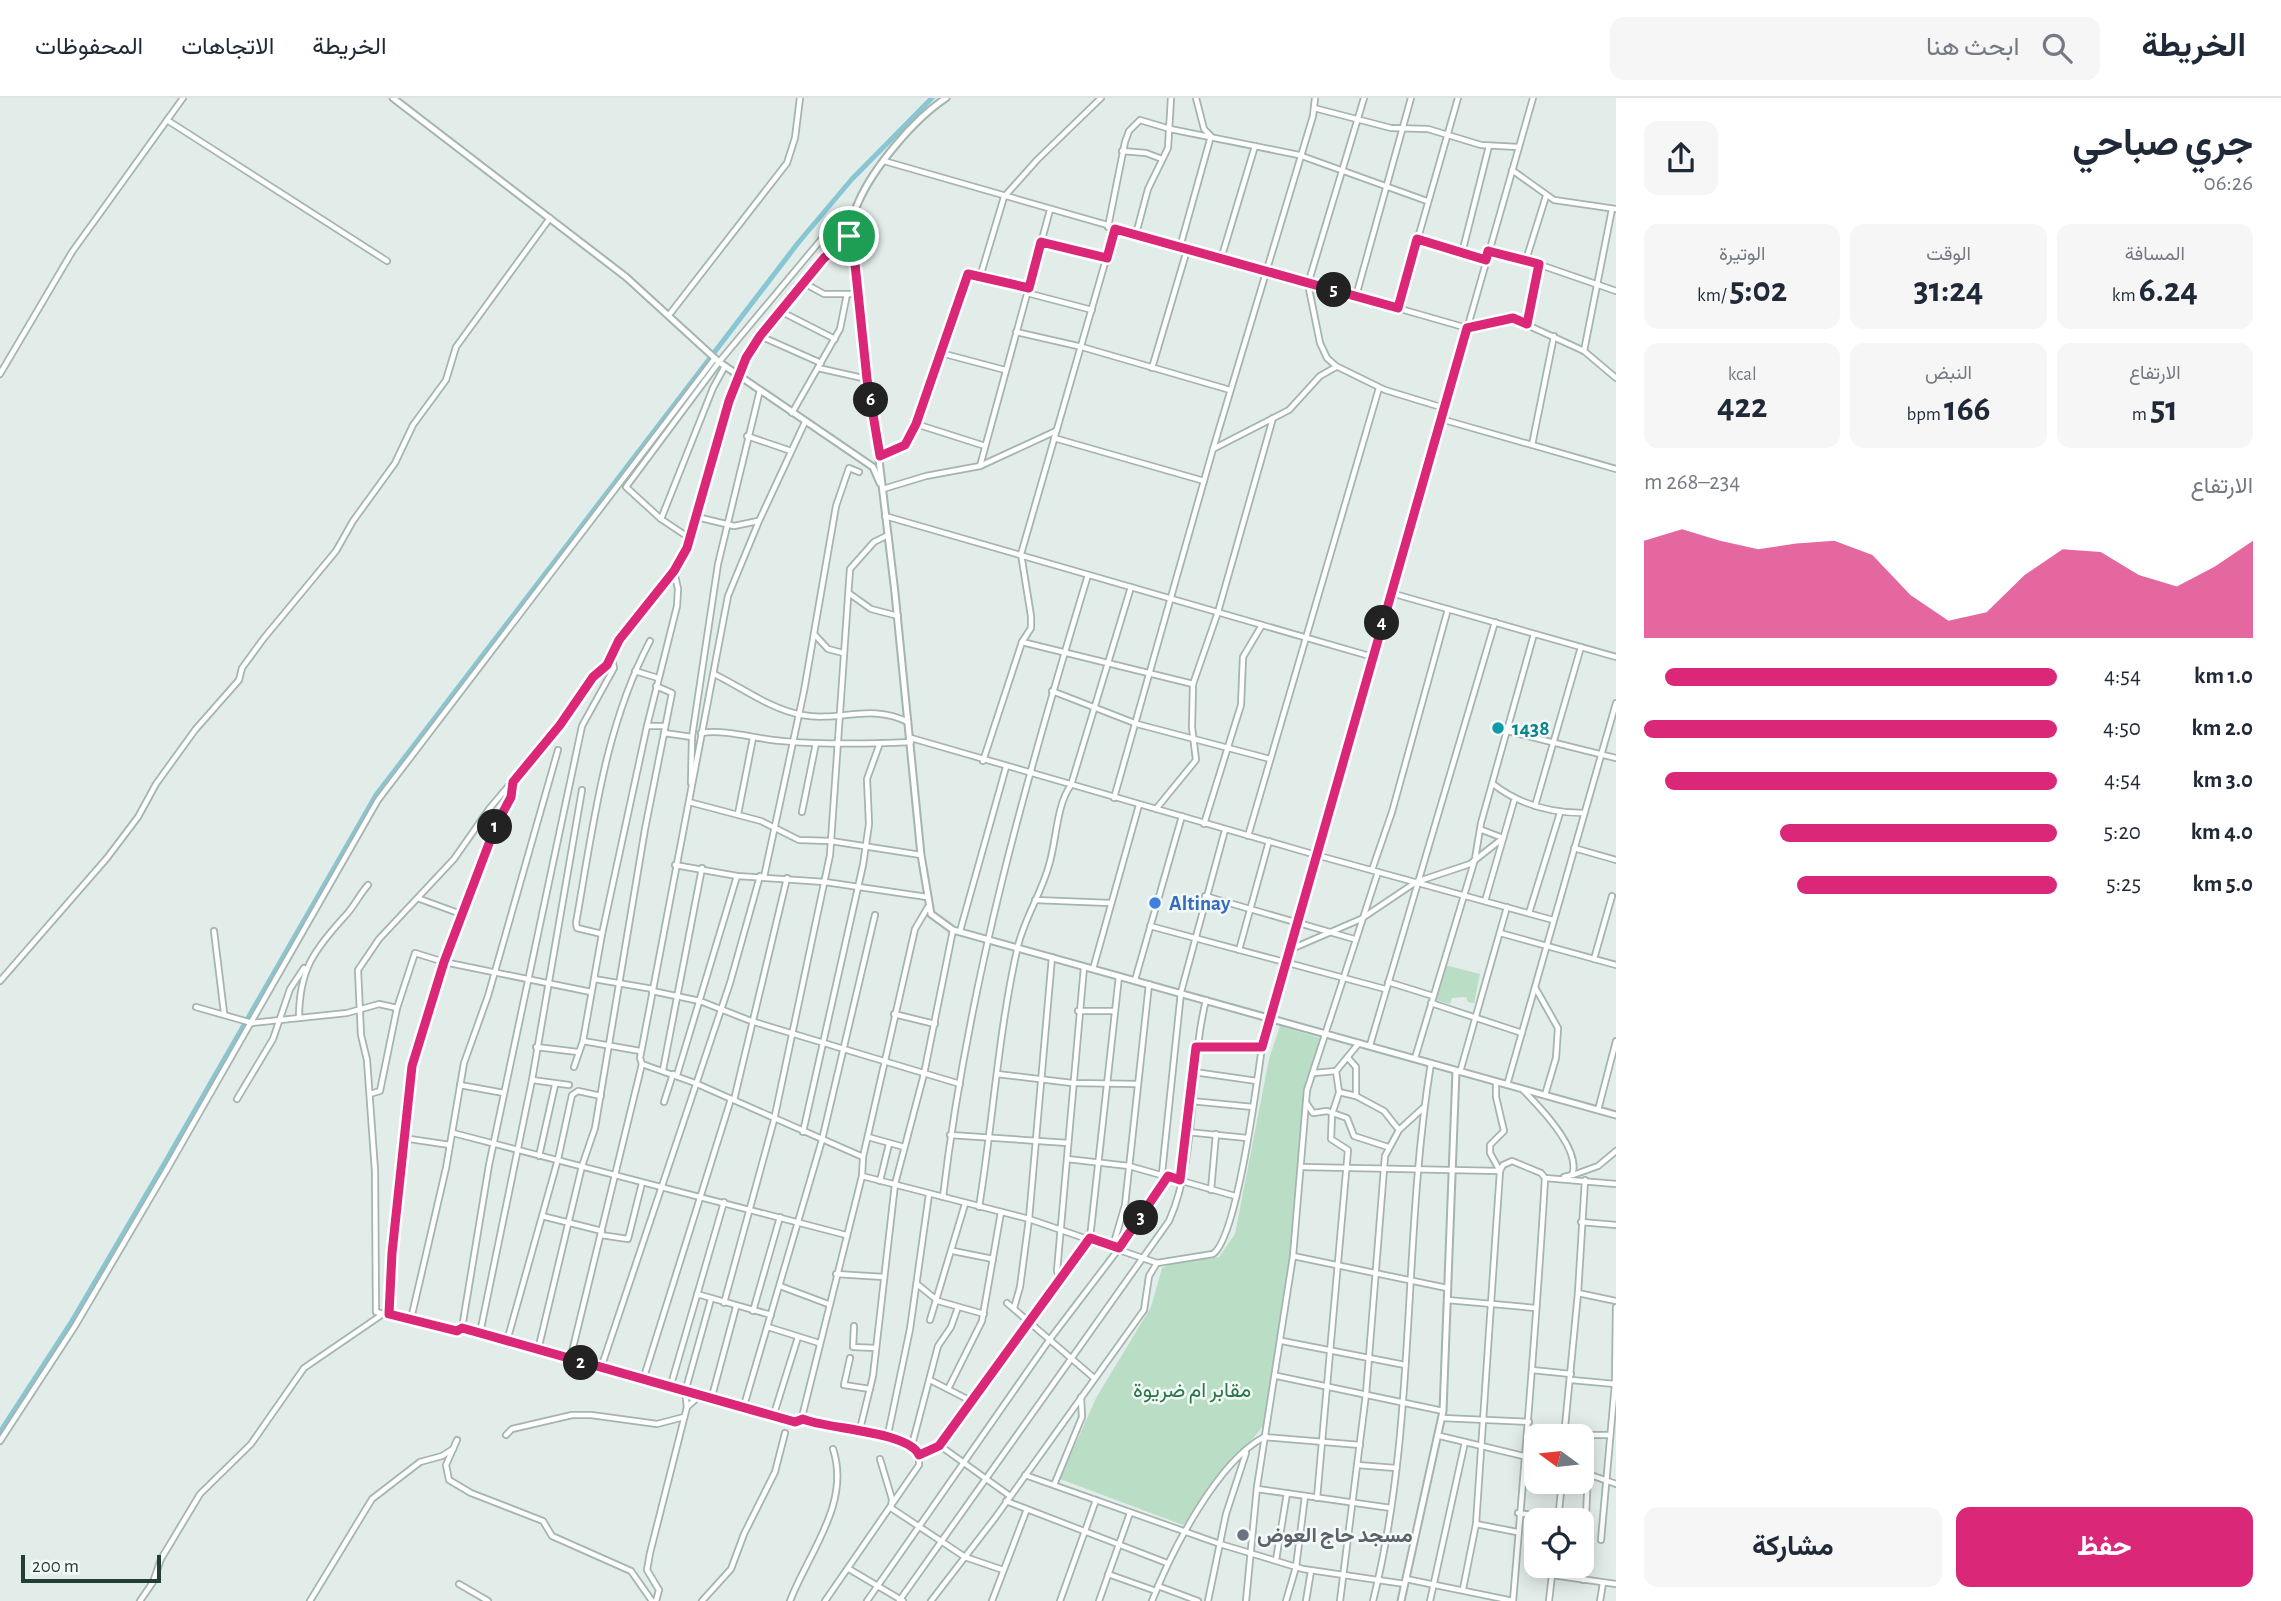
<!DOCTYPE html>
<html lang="ar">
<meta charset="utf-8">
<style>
body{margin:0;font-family:"Alegreya Sans",Vazirmatn,sans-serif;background:#f6f6f7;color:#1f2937;direction:rtl;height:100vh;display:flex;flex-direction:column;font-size:26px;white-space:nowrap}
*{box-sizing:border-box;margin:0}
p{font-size:23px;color:#747a83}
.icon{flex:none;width:38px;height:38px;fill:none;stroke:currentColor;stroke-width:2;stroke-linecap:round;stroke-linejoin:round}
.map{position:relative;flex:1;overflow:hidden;direction:ltr}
.panel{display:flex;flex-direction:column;background:#fff;width:665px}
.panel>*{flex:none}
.needle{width:46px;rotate:285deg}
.buttons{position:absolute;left:1524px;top:1326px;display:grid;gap:14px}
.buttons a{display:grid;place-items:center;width:70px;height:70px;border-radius:14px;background:#fff;box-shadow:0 4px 18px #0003;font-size:35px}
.scale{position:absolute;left:21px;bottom:18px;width:140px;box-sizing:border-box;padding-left:7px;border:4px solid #213e37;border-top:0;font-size:19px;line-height:24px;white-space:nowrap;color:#213e37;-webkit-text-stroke:5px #f2f9f6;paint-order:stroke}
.pin{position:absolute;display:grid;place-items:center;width:60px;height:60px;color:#fff;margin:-30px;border:4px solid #fff;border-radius:50%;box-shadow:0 2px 7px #0007}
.km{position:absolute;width:35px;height:35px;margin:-18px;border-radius:50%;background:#222;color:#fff;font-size:19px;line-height:35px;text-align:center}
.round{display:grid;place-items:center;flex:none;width:74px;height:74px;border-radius:14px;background:#f6f6f7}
.head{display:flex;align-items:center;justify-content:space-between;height:119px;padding:0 28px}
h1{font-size:38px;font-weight:700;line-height:52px}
.stats{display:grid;grid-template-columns:repeat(3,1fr);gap:10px;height:119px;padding:7px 28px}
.stats div{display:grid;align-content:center;border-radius:14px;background:#f6f6f7;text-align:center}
.stats b{font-size:35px;font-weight:700}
.stats small{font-size:19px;font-weight:400}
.stats p{font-size:19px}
.chart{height:196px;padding:14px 28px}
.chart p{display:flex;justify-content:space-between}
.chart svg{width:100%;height:126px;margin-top:7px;fill:#db2777;opacity:.7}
.action{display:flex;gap:14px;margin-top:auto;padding:14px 28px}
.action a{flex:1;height:80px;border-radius:14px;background:#db2777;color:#fff;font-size:28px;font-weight:700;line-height:80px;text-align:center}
.action a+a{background:#f6f6f7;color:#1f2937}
ul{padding:0 28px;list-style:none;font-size:23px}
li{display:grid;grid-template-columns:112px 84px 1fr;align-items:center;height:52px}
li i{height:18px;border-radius:9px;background:#db2777}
header{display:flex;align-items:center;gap:42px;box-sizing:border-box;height:98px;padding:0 35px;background:#fff;border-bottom:2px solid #e0e1e3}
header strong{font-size:33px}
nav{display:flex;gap:38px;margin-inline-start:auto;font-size:24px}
.search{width:490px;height:63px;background:#f6f6f7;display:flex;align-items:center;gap:18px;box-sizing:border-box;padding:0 24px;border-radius:14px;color:#747a83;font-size:26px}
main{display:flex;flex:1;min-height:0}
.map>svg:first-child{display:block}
.green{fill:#badec5}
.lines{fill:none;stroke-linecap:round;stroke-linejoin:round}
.canal{stroke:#88c6d3;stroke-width:5}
.minor-casing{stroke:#a4b4af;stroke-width:8}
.tertiary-casing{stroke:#a4b4af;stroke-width:9}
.minor{stroke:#fff;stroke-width:4.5}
.tertiary{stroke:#fff;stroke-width:5}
.route-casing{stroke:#fff;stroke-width:14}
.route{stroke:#db2777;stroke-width:9}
.culture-dot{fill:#0f9aa8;stroke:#f2f9f6;stroke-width:2.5}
.shop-dot{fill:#3f7fe0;stroke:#f2f9f6;stroke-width:2.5}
.worship-dot{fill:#6b7280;stroke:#f2f9f6;stroke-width:2.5}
.labels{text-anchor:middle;stroke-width:5;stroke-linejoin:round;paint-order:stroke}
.culture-label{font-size:21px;font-weight:bold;fill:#0d838f;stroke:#f2f9f6;text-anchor:start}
.shop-label{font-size:21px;font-weight:bold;fill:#366cbe;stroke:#f2f9f6;text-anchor:start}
.park-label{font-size:21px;fill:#2a7649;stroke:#f2f9f6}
.worship-label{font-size:21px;font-weight:bold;fill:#5b616d;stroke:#f2f9f6;text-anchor:start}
</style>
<header>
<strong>الخريطة</strong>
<div class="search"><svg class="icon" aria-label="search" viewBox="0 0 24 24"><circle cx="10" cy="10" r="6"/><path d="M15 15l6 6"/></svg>ابحث هنا</div>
<nav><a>الخريطة</a><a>الاتجاهات</a><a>المحفوظات</a></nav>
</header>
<main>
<section class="panel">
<div class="head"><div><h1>جري صباحي</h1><p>06:26</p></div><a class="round"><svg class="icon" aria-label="share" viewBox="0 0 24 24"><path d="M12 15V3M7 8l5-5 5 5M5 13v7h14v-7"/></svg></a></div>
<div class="stats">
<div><p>المسافة</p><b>6.24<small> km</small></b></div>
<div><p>الوقت</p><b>31:24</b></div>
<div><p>الوتيرة</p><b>5:02<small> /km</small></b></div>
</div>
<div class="stats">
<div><p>الارتفاع</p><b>51<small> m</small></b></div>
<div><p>النبض</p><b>166<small> bpm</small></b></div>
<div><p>kcal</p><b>422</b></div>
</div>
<div class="chart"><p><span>الارتفاع</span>234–268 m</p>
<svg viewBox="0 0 160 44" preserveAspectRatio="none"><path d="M0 44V10L10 6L20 10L30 13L40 11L50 10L60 15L70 29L80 38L90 35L100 22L110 13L120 14L130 22L140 26L150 19L160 10V44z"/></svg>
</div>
<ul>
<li><b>1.0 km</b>4:54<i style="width:95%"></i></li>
<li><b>2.0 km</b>4:50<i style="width:100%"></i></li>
<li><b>3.0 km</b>4:54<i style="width:95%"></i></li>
<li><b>4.0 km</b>5:20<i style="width:67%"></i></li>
<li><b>5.0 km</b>5:25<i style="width:63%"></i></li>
</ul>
<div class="action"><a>حفظ</a><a>مشاركة</a></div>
</section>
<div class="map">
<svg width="1616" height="1503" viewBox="0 0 1616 1503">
<rect width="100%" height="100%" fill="#e2ece8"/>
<g class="green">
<polygon points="1445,867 1480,876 1474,905 1468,904 1466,899 1452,900 1450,906 1436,902"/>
<polygon points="1280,928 1323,941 1305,996 1294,1139 1268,1322 1183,1427 1060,1381 1096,1300 1151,1209 1162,1170 1171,1166 1219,1159 1235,1136 1269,961"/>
</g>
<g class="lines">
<polyline class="canal" points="0,1334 72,1223 163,1068 376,697 798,145 852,81 932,0"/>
<g class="minor-casing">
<g id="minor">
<polyline points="1364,0 1308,186 1320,245 1327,260 1336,268 1385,292 1444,310"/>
<polyline points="1314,10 1391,30 1428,31 1481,47 1518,49"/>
<polyline points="167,22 387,163"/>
<polyline points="1122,53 1146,55 1162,61"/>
<polyline points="884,63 1467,230 1512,220 1584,253 1616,280"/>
<polyline points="1512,72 1554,102 1616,111"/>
<polyline points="1108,129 1125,44 1129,33 1140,22 1170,31 1299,57 1427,103"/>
<polyline points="1136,136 1148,91 1168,50 1171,0"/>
<polyline points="1417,141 1486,162"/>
<polyline points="1041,144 1107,160"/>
<polyline points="1180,149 1211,38 1204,31 1196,0"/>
<polyline points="1488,153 1526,162 1616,193"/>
<polyline points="1462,155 1489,48"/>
<polyline points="1221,161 1255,48"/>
<polyline points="1526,162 1546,98"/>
<polyline points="980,179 1004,99 1037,62 1101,0"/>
<polyline points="804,185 824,196 847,196"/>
<polyline points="1027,195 1092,212"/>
<polyline points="1356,198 1411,0"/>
<polyline points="1398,210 1458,0"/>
<polyline points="780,213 835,241"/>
<polyline points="669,217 787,65 795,40 800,0"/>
<polyline points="1527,226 1539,166"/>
<polyline points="1016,234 1082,249 1230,292"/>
<polyline points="760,238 821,265"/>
<polyline points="1584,253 1612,111"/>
<polyline points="941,255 1005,272"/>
<polyline points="818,270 867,281"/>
<polyline points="1152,270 1187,152"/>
<polyline points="0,276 72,154 183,0"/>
<polyline points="792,315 840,231 847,196 858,196"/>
<polyline points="1441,321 1616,371"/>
<polyline points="805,324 759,423 728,498 640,960 642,966 695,985 863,1059 862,1078 802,1319 808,1323 860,1331 912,1347 919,1357 919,1367 825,1503"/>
<polyline points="916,326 985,348"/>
<polyline points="747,338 791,353"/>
<polyline points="1054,340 1204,383"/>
<polyline points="1532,347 1554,238"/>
<polyline points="1213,351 1289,312 1320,278 1336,269"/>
<polyline points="880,358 905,347 916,326 968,176 1029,190"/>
<polyline points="980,368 1050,112"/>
<polyline points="883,391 926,378 980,368 1056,333"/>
<polyline points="885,418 1373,559"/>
<polyline points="697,419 734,428 758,423"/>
<polyline points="661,421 713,290 725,268"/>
<polyline points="691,441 661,421 626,389 719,264 835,125 844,129 849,138"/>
<polyline points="1391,495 1616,559"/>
<polyline points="850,496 871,511 898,518"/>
<polyline points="814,536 828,551 843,555"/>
<polyline points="1022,544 1031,530 1031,518 1021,456 1115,130"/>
<polyline points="635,573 658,580"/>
<path d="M 714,576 C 743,590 770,611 802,617 C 840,624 870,605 908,624"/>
<polyline points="1052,593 1137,626 1270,661"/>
<polyline points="647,628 665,628"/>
<polyline points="1507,633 1616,660"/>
<polyline points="664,635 692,639"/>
<path d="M 701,635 C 727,631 755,641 782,643 C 825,647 868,646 911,644"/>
<polyline points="911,640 1316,757 1553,822"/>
<polyline points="983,663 1022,544 1193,586"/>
<polyline points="691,685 692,639 718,466 760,292"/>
<path d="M 1493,686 C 1520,707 1550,715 1584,715"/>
<polyline points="1114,700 1213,351 1313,18 1315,0"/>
<polyline points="689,704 761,723 799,742 831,743 921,757"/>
<polyline points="1535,708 1581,549"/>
<polyline points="1156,711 1196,662 1192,629 1193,586 1218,514 1273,320"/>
<polyline points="802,714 816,645"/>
<polyline points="738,716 753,640"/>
<polyline points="1204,726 1241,607 1243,559 1262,527"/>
<polyline points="1482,732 1503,740"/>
<polyline points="1248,738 1379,290"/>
<polyline points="1574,750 1616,762"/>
<polyline points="675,767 737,778 825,784 927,799"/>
<polyline points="1372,772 1392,714 1448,511"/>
<polyline points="764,779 804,593 836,408 849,370 859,374"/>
<polyline points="1205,798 1354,841"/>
<polyline points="420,801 461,816"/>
<polyline points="1035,802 1110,805"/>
<polyline points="1485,803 1514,703"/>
<polyline points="1529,815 1560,715"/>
<polyline points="1150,828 1385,891"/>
<polyline points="214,833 224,915"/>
<polyline points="960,833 1006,669"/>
<polyline points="1500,835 1616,867"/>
<path d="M 602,836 L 577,830 L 576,825 C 593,730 604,630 650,543"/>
<polyline points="1239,852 1269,743"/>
<polyline points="1289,852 1361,821 1416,784 1470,766 1503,740"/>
<polyline points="1594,861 1612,798"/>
<polyline points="1093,871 1139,707"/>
<polyline points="594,881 653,891"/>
<polyline points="1135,882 1182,718"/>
<polyline points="0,883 107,760 138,719 156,686 195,632 239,582 242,570 264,540 336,453 353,423 395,365 413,327 446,282 456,249 550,120"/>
<polyline points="1388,884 1433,898"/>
<polyline points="1536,891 1558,930 1556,960 1545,997"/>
<polyline points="652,893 700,903 751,923 960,986"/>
<polyline points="1431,905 1522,935"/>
<polyline points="196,909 252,925 347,915 379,906 397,910"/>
<polyline points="1078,913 1113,913"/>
<polyline points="894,916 935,926"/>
<path d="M 299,920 C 299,872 314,852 345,818 C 354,809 359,797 368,787"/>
<polyline points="583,943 640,953"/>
<polyline points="1359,945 1336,973 1339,994 1356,998 1384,1013 1399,1032"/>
<polyline points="1370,947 1495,524"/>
<polyline points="536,949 578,954"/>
<polyline points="1196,949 1262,949"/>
<polyline points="1348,960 1356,969 1356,998"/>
<polyline points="1415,960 1475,761 1481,725 1534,536"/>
<polyline points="574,969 583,943 602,836 647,628 677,508 678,491 674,473"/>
<polyline points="663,972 702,770"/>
<polyline points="1194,974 1257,983"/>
<polyline points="1460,974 1507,809"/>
<polyline points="1314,975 1336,973"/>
<polyline points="997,976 1072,985 1138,986"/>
<polyline points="677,977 737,778"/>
<polyline points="532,982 569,987"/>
<polyline points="460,987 504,995"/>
<polyline points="1507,987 1616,605"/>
<path d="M 1523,992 C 1540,1009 1582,1052 1572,1077 L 1564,1079"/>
<polyline points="370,996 380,993 397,910 415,855 444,864 591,894"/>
<polyline points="237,1001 273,941 290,891 304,870"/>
<polyline points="734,1002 787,780"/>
<polyline points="1191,1003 1253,1009"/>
<polyline points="664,1004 673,976"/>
<polyline points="1307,1006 1313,1015 1327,1013 1347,1020 1354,1038 1388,1049"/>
<polyline points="1598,1012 1616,943"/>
<polyline points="803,1034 863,767 869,726 867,681 880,645"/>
<polyline points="1187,1034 1247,1040"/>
<polyline points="453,1035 846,1137"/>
<polyline points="950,1037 1068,1045"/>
<polyline points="868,1039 904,1049"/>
<polyline points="403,1040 450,1047"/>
<polyline points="539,1058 555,987"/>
<polyline points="863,1059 915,831 928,809"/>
<polyline points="1067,1061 1129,1068 1235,1098"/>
<polyline points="1302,1069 1500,1073 1503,1067 1512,1063 1541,1075 1545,1080 1616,1086"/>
<polyline points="1162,1075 1181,894 1225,732"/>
<polyline points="1573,1077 1598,1068 1616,1053"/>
<polyline points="862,1078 1029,1121 1157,1165"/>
<polyline points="880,1083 889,1046"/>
<polyline points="1211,1092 1216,1036"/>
<path d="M 943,1099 C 968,886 1026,681 1088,477"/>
<path d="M 979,1109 C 993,1023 998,937 1017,852 C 1023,822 1041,797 1049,767 C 1057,741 1056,708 1071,687 L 1131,489"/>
<polyline points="542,1118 602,1133"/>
<polyline points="1581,1124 1616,1127"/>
<polyline points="601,1137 628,1141 642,1085"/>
<polyline points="1113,1148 1125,1107 1149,886"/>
<polyline points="953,1153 993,1161"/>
<polyline points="1293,1158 1447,1190"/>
<polyline points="836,1176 884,1179"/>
<polyline points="1060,1182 1057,1173 1084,869"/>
<polyline points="917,1186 938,1203 984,1216"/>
<polyline points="780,1188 828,1206"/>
<polyline points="1578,1195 1616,1203"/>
<polyline points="697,1196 771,1217"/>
<polyline points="1447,1202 1536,1210"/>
<polyline points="724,1205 774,1022 830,757 850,471 874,444 888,437"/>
<polyline points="1007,1205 1094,1280"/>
<polyline points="1014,1210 1020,1189 1029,1121 1052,859"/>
<polyline points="753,1213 780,1119"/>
<polyline points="389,1216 394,1132 412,968 444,864 496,727 511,699 513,683"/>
<polyline points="411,1221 446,1070 464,965 488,898 558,652"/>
<polyline points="930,1222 965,1106"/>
<polyline points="854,1228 853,1249 876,1250"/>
<polyline points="768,1229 819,1245"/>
<polyline points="462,1230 489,1067 582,628 614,570 612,561"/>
<polyline points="480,1235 532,982 582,692"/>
<polyline points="507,1243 558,1061 572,997 578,993 601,998"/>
<polyline points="1282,1243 1405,1267"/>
<polyline points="538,1252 582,1068 595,1030 645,731 672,595 656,588"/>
<polyline points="850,1260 844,1287 870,1291"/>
<polyline points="570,1262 642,966"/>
<polyline points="601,1270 730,885 760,778"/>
<polyline points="1532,1272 1571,1276"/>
<polyline points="1277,1278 1443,1313"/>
<polyline points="643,1282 731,1001"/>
<polyline points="930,1282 971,1303"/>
<polyline points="1571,1282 1615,1286"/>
<polyline points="670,1290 724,1104"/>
<polyline points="948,1291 982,1223 1001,1114"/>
<polyline points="711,1302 736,1209"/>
<polyline points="687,1309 698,1299"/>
<polyline points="743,1311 822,1042 875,817"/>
<polyline points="773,1319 798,1239"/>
<polyline points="1442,1320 1529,1324"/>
<polyline points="803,1321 795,1324 462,1230 457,1233 376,1214 375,1073 367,962 361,937 358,872 379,841 454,761 489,711 560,627 593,579 607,567 619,542 674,473 691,441 729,303 746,260 760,238 824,160 852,137"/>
<polyline points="860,1331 873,1278 895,1086 924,976 953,832"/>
<polyline points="1528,1331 1564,1337 1610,1337"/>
<polyline points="506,1337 512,1331 572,1317 591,1317 657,1326 684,1319"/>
<polyline points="1440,1338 1536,1361"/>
<polyline points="1564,1339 1578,1195 1585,1082"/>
<polyline points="887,1341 910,1231 929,1096"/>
<polyline points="457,1342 446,1367 449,1382 471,1395 543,1423 552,1438 631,1473 652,1503"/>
<polyline points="0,1343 75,1228 166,1073 378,702 715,260"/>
<polyline points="912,1347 938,1248 951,1229 958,1209"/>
<polyline points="939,1347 1010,1398"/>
<polyline points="919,1357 939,1347 1090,1140 1119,878"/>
<polyline points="880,1361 892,1401 891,1410 965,1459 1003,1472"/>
<polyline points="1357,1367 1396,1370"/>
<polyline points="1582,1374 1616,1386"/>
<polyline points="1025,1377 1220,1446 1303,1471 1405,1486"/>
<polyline points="1054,1387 1082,1319 1081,1299"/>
<polyline points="1257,1391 1391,1410"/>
<polyline points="1317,1400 1348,1052 1331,1041 1332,1016 1339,995"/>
<polyline points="1006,1403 1167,1465"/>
<polyline points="1518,1415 1558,1421"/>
<polyline points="1558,1422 1562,1384"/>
<polyline points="1476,1426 1517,1434"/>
<polyline points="1601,1442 1615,1286 1616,1209"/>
<polyline points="1276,1462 1287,1395"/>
<polyline points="849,1471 903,1503"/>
<polyline points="1108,1476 1156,1493"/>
<polyline points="1552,1477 1616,1486"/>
<polyline points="1406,1481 1513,1503"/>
<polyline points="1583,1482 1588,1375"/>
<polyline points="459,1486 488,1503"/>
<polyline points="1158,1488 1198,1503"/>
<polyline points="1463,1491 1476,1426 1500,1073 1490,1055 1490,1047 1504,1033 1496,999 1496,984"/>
<polyline points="140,1503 153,1484 161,1461 200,1396 251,1346 304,1270 380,1218"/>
<polyline points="310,1503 372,1401 420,1364 442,1358 453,1351"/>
<polyline points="656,1503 659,1492 647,1472 650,1455 687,1309 685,1294 711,1201"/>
<polyline points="702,1503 731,1471 744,1436 775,1374 785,1335"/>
<path d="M 790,1503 C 809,1454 851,1405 833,1351"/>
<polyline points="867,1503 1050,1241 1140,1123 1168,1078"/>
<path d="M 899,1503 L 1169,1123 C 1197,1062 1189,969 1206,902"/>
<path d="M 931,1503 L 995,1420 L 1144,1212 L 1149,1178 L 1157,1165 L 1213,1156 C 1237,1140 1257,984 1262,949 L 1533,0"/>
<polyline points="992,1503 1027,1411"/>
<polyline points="1060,1503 1096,1402"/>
<polyline points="1099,1503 1130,1415"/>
<path d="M 1152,1503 C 1171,1454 1217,1364 1264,1339 L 1360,1347"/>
<polyline points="1208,1503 1226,1416 1246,1355"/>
<polyline points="1246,1503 1257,1389 1293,1158 1307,992 1378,774"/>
<polyline points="1286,1503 1296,1469 1305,1398"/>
<polyline points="1306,1503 1311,1473"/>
<polyline points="1340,1503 1366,1296 1385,1058 1399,1032 1423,1010"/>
<path d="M 1373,1503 C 1417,1328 1402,1143 1431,965"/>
<polyline points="1430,1503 1465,1344"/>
<path d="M 1513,1503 C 1525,1362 1537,1221 1545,1080"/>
<polyline points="1549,1503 1553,1468"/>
<polyline points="1600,1503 1603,1485"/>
</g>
</g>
<g class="tertiary-casing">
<g id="tertiary">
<polyline points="393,0 626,179 719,264 873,369 880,385"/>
<path d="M 946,0 C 914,21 873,70 858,105 C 853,115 853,126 852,137 L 895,495 L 921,757 L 931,816 L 953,832 L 1616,1017"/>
<polyline points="1401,1503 1443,1313 1456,973"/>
</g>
</g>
<use href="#minor" class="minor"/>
<use href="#tertiary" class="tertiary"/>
</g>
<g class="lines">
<g class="route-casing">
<path id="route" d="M 1115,131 L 1398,210 L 1417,141 L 1486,162 L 1488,153 L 1539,166 L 1527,226 L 1513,220 L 1467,230 L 1262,949 L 1196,949 L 1180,1082 L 1168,1078 L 1119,1150 L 1090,1140 L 939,1348 L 919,1357 C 909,1333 825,1331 803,1321 L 795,1324 L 480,1235 L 462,1230 L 457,1233 L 389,1216 L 392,1155 L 412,968 L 444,864 L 496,727 L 511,699 L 513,684 L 560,627 L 593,579 L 607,567 L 619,542 L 674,473 L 687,450 L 729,303 L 746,260 L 760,238 L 824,160 L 852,137 L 867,281 L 880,358 L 905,347 L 916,326 L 968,176 L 1029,190 L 1041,144 L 1107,160 Z"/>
</g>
<use href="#route" class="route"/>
</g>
<circle class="culture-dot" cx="1498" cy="630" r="7"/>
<circle class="shop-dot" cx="1155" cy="805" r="7"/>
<circle class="worship-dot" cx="1243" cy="1437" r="7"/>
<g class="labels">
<g class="culture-label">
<text x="1512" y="637">1438</text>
</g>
<g class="shop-label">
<text x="1169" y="812">Altinay</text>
</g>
<g class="park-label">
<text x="1192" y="1299">مقابر ام ضريوة</text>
</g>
<g class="worship-label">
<text x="1257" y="1444">مسجد حاج العوض</text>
</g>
</g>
</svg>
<div class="buttons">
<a><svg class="needle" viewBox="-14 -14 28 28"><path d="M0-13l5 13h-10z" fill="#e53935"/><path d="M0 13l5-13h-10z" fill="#747a83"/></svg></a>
<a><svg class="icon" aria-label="locate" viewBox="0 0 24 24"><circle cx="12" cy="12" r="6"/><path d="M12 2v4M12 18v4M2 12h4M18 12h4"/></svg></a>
</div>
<div class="scale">200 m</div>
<div class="pin" style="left:849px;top:138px;background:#1e9e55"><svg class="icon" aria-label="arrive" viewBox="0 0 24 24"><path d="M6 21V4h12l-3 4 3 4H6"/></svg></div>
<b class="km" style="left:495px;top:729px">1</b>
<b class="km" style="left:581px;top:1265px">2</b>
<b class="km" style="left:1141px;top:1120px">3</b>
<b class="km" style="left:1382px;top:525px">4</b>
<b class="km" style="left:1334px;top:192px">5</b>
<b class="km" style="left:871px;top:302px">6</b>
</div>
</main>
